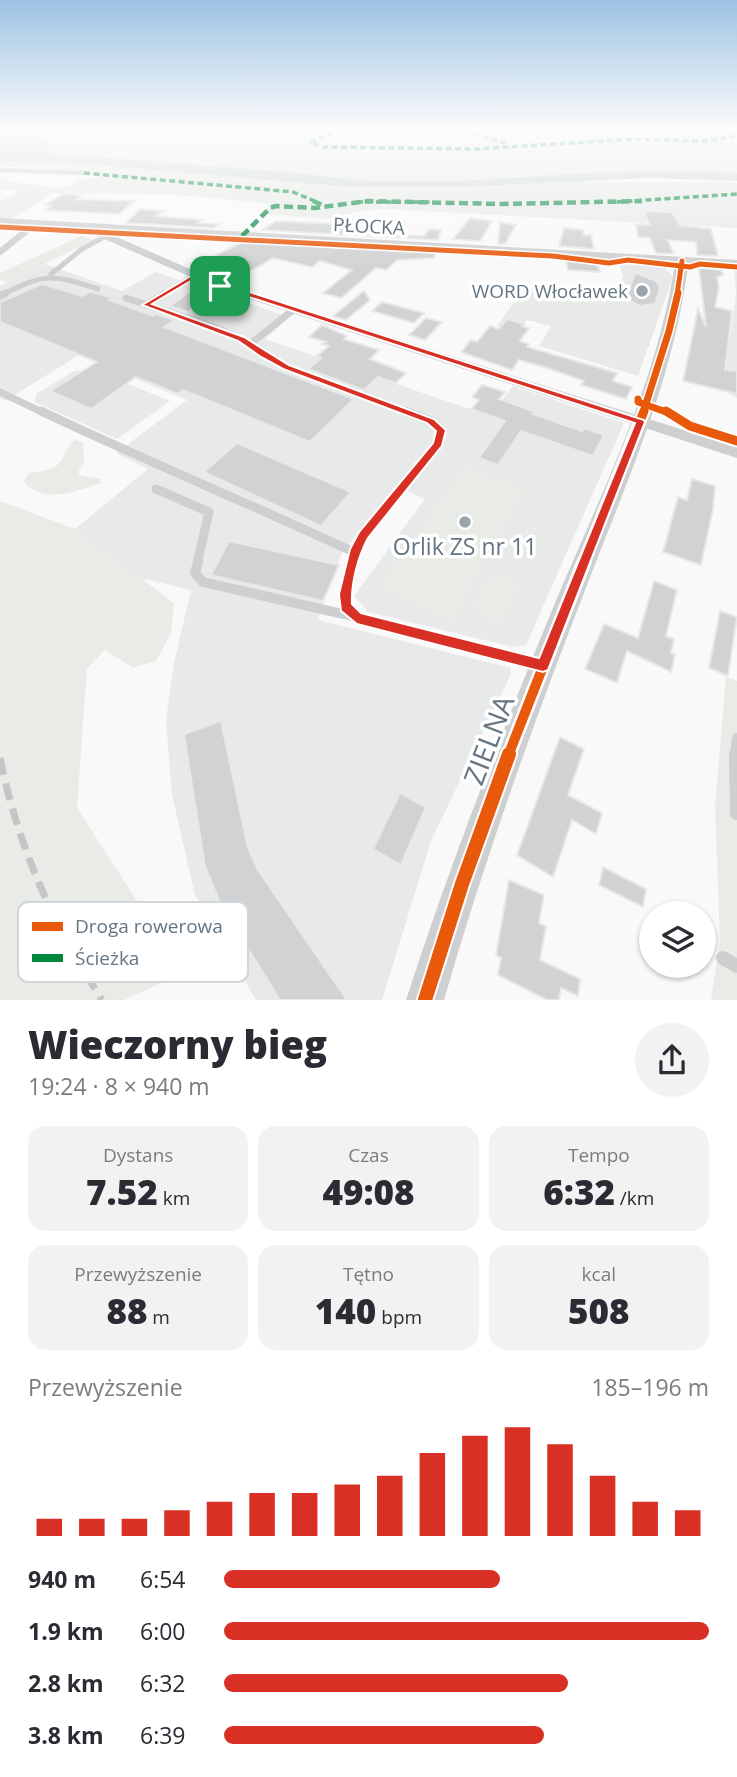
<!DOCTYPE html>
<html lang="pl">
<meta charset="utf-8">
<style>
body{margin:0;font-family:"Open Sans",sans-serif;background:#f2f2f3;color:#2b2b33;height:100vh;display:flex;flex-direction:column;font-size:26px;white-space:nowrap}
*{box-sizing:border-box;margin:0}
p{font-size:23px;color:#7c7c81}
.icon{flex:none;width:38px;height:38px;fill:none;stroke:currentColor;stroke-width:2;stroke-linecap:round;stroke-linejoin:round}
.map{position:relative;height:1000px;overflow:hidden}
.panel{display:flex;flex-direction:column;background:#fff;flex:1}
.panel>*{flex:none}
.buttons{position:absolute;left:639px;top:901px;display:grid;gap:14px}
.buttons a{display:grid;place-items:center;width:77px;height:77px;border-radius:50%;background:#fff;box-shadow:0 2px 5px #0004;font-size:35px}
.pin{position:absolute;display:grid;place-items:center;width:60px;height:60px;color:#fff;margin:-30px;border-radius:14px;box-shadow:0 4px 10px #0006}
.round{display:grid;place-items:center;flex:none;width:74px;height:74px;border-radius:37px;background:#f2f2f3}
.head{display:flex;align-items:center;justify-content:space-between;height:119px;padding:0 28px}
h1{font-size:38px;font-weight:800;line-height:52px}
.figures{display:grid;grid-template-columns:repeat(3,1fr);gap:10px;height:119px;padding:7px 28px}
.figures div{display:grid;align-content:center;border-radius:18px;background:#f2f2f3;text-align:center}
.figures b{font-size:35px;font-weight:800}
.figures small{font-size:19px;font-weight:400}
.figures p{font-size:19px}
.chart{height:196px;padding:14px 28px}
.chart p{display:flex;justify-content:space-between}
.chart svg{width:100%;height:126px;margin-top:7px;stroke:#d93025;stroke-width:6}
ul{padding:0 28px;list-style:none;font-size:23px}
li{display:grid;grid-template-columns:112px 84px 1fr;align-items:center;height:52px}
li i{height:18px;border-radius:9px;background:#d93025}
.map>svg:first-child{display:block}
.built{fill:#e8e9e9}
.green{fill:#e8ebe6}
.water{fill:#ced6d9}
.building{fill:#d0d2d3;stroke:#e8e8e8;stroke-width:2}
.lines{fill:none;stroke-linecap:round;stroke-linejoin:round}
.service-far5{stroke:#cecfd0;stroke-width:4.5}
.service-far4{stroke:#cecfd0;stroke-width:5}
.service-far3{stroke:#cecfd0;stroke-width:7}
.service-far2{stroke:#cecfd0;stroke-width:9}
.service-far1{stroke:#cecfd0;stroke-width:10}
.service{stroke:#cecfd0;stroke-width:14}
.minor{fill:#cecfd0;fill-rule:evenodd}
.tertiary{fill:#cecfd0;fill-rule:evenodd}
.rail{stroke:#c3c5c6;stroke-width:7;stroke-dasharray:17 9;stroke-linecap:butt}
.quiet-far1{stroke:#00873e;stroke-width:3.5;stroke-dasharray:6 3.5;stroke-linecap:butt}
.quiet{stroke:#00873e;stroke-width:4.5;stroke-dasharray:9 4.5;stroke-linecap:butt}
.cycleway-far4-casing{stroke:#fff;stroke-width:8}
.cycleway-far3-casing{stroke:#fff;stroke-width:10}
.cycleway-far2-casing{stroke:#fff;stroke-width:13}
.cycleway-far1-casing{stroke:#fff;stroke-width:15}
.cycleway-casing{stroke:#fff;stroke-width:18}
.cycleway-far4{stroke:#e8590c;stroke-width:5}
.cycleway-far3{stroke:#e8590c;stroke-width:7}
.cycleway-far2{stroke:#e8590c;stroke-width:9}
.cycleway-far1{stroke:#e8590c;stroke-width:10}
.cycleway{stroke:#e8590c;stroke-width:14}
.route{fill:#d93025;stroke:#fff;stroke-width:2;fill-rule:evenodd}
.poi-dot{fill:#99a4ac;stroke:#fff;stroke-width:2.5}
.labels{text-anchor:middle;stroke-width:7;stroke-linejoin:round;paint-order:stroke}
.far-street-label{font-size:19px;fill:#657683;stroke:#fff}
.far-poi-label{font-size:19px;fill:#657683;stroke:#fff;text-anchor:end}
.poi-label{font-size:23px;fill:#657683;stroke:#fff}
.near-street-label{font-size:28px;fill:#657683;stroke:#fff}
.key{fill:#fff;stroke:#d1d6da;stroke-width:2}
.key-label{font-size:19px;fill:#657683}
</style>
<div class="map">
<svg width="737" height="1000" viewBox="0 0 737 1000">
<rect width="100%" height="100%" fill="#f9f9f9"/>
<g class="built">
<polygon points="713,196 737,196 737,228 384,209 387,202 576,205"/>
<polygon points="619,263 663,266 673,277 638,376 539,346 551,326 527,320 518,332 497,326 525,287 610,301 623,276"/>
<polygon points="45,264 122,291 156,272 281,314 293,314 265,339 490,416 513,386 624,423 526,645 513,647 368,612 354,596 425,499 395,486 341,555 318,620 511,668 511,674 431,841 382,1000 256,1000 195,895 172,795 166,720 174,663 191,590 74,562 75,529 148,469 116,453 187,400 79,355 5,401 0,398 0,286"/>
<polygon points="734,269 737,269 737,398 723,390 736,294"/>
<polygon points="85,370 104,374 170,401 117,439 35,402 36,394 74,371"/>
</g>
<g class="green">
<polygon points="0,129 737,129 737,179 617,178 584,182 722,182 737,183 737,196 713,196 623,206 387,202 384,209 352,212 345,220 261,214 271,204 179,195 53,193 11,219 0,218 0,202 19,191 0,189 0,177 12,182 60,188 70,186 76,180 96,178 99,173 0,166"/>
<polygon points="81,236 93,240 8,282 0,280 0,273"/>
<path d="M 75,440 L 83,442 L 84,464 L 79,469 L 79,475 L 101,479 L 101,483 C 76,491 43,505 24,482 L 29,473 C 36,472 46,471 53,468 C 63,464 65,448 75,440 Z"/>
<polygon points="465,466 526,490 469,584 473,587 452,623 377,587"/>
<polygon points="0,501 75,529 174,603 171,633 156,661 133,668 105,650 87,669 77,808 148,918 167,980 124,1000 0,1000"/>
<polygon points="491,572 522,584 501,625 481,615 473,604"/>
<polygon points="726,677 737,681 737,1000 711,1000 720,942 715,806"/>
</g>
<path class="water" d="M 0,134 L 31,135 L 42,138 L 47,144 L 46,152 L 59,154 L 310,174 C 397,189 485,179 572,174 C 622,171 673,172 723,172 L 737,173 L 737,181 L 650,178 L 459,187 L 351,187 L 86,164 L 0,161 Z"/>
<g class="building">
<polygon points="63,194 81,195 76,199 134,201 119,214 45,210 51,206 45,205"/>
<polygon points="140,209 163,211 156,216 203,220 198,223 219,224 214,228 126,223"/>
<polygon points="643,211 672,212 680,225 711,229 718,256 697,255 696,242 668,240 674,254 656,253 650,238 638,237 636,224 650,225"/>
<polygon points="470,218 492,221 480,241 453,239"/>
<polygon points="276,221 358,225 353,233 424,236 429,229 441,230 438,240 262,230"/>
<polygon points="500,222 516,225 505,244 498,244"/>
<polygon points="564,228 584,230 583,235 591,235 594,249 559,246"/>
<polygon points="242,242 435,253 434,258 397,260 386,270 376,268 341,298 323,293 352,270 320,261 312,267 273,258 230,283 212,276 216,273 196,266"/>
<polygon points="566,261 597,262 600,272 568,270"/>
<polygon points="699,268 721,270 723,275 717,277 719,288 715,307 732,311 725,370 737,371 737,394 683,381 698,309 706,327"/>
<polygon points="635,273 656,281 660,288 655,304 640,306 626,298"/>
<polygon points="42,284 82,296 90,292 100,294 112,298 109,300 153,316 156,314 175,320 164,327 354,399 310,442 183,390 178,394 136,377 91,409 50,391 97,362 0,322 0,302"/>
<polygon points="200,284 218,291 188,312 170,306"/>
<polygon points="364,291 370,300 346,320 333,316"/>
<polygon points="382,302 424,313 414,323 372,311"/>
<polygon points="426,318 442,322 425,340 409,335"/>
<polygon points="507,319 524,324 522,326 529,328 520,341 529,344 527,347 617,373 613,381 632,387 626,399 581,385 584,381 544,367 519,360 512,370 461,352 471,340 477,342 490,326 499,329"/>
<polygon points="322,325 347,336 344,339 379,350 370,359 406,373 396,383 378,377 364,390 308,369 321,358 317,356 329,346 322,344 326,342 309,337"/>
<polygon points="482,385 505,392 499,399 535,412 533,414 582,431 584,428 604,435 593,456 521,431 498,465 479,458 505,421 471,409 479,400 472,397"/>
<polygon points="237,443 351,492 321,526 204,472"/>
<polygon points="692,479 715,486 713,509 701,565 663,552 678,497 687,500"/>
<polygon points="229,541 339,565 323,601 211,575"/>
<polygon points="654,581 677,590 666,636 674,639 671,653 675,655 671,672 627,651 617,683 585,669 604,624 638,638"/>
<polygon points="720,611 737,617 728,676 709,668"/>
<polygon points="221,721 248,848 258,870 347,1000 280,1000 221,905 205,867 184,734"/>
<polygon points="560,737 584,749 568,795 602,813 596,834 572,820 553,877 517,855"/>
<polygon points="400,793 426,807 401,865 373,849"/>
<polygon points="603,867 646,889 643,907 599,885"/>
<polygon points="509,880 544,895 539,923 546,926 540,960 580,979 578,996 561,988 559,1000 547,1000 498,975 501,958 496,955"/>
</g>
<g class="lines">
<polyline class="service-far5" points="0,170 83,173"/>
<g class="service-far4">
<polyline points="51,274 82,249 106,236"/>
<path d="M 2,295 C 45,273 52,274 98,289"/>
<polyline points="162,295 193,276"/>
</g>
<g class="service-far3">
<polyline points="0,296 6,293"/>
<polyline points="126,298 212,326 239,338 286,367 409,413"/>
<polyline points="146,305 165,293"/>
<polyline points="249,345 293,310"/>
<polyline points="0,392 44,413"/>
</g>
<g class="service-far2">
<path d="M 41,411 C 144,460 250,504 354,552"/>
<polyline points="156,489 209,512 197,564"/>
<polyline points="351,564 363,535 438,444 441,430 431,421 405,411"/>
</g>
<g class="service-far1">
<polyline points="198,562 195,573 203,582 356,617"/>
<polyline points="352,562 346,588 346,607 357,618 541,665"/>
<polyline points="735,756 737,738"/>
</g>
<g class="service">
<polyline points="736,754 737,813"/>
<polyline points="723,958 737,966"/>
</g>
<g class="minor">
<polygon points="32,222 40,224 0,256 0,248"/>
<polygon points="102,226 110,226 110,234 224,284 737,447 737,458 216,288 102,238 98,232"/>
</g>
<path class="tertiary" d="M 0,218 L 737,260 L 737,268 L 688,265 C 674,381 623,490 582,598 C 531,730 483,864 444,1000 L 406,1000 C 450,864 502,731 557,598 C 603,490 657,382 675,264 L 0,226 Z"/>
<path class="rail" d="M 0,758 C 18,846 53,925 102,1000"/>
<g class="quiet-far1">
<polyline points="342,129 310,142 323,147 476,149 634,139 703,141 737,136"/>
<polyline points="455,129 505,143"/>
<polyline points="84,173 293,192 317,202"/>
<polyline points="357,202 431,202"/>
<polyline points="617,202 737,194"/>
</g>
<g class="quiet">
<polyline points="313,201 325,206"/>
<polyline points="242,236 270,208 276,206 315,208 368,201 502,204 642,201"/>
</g>
<g class="cycleway-far4-casing">
<g id="cycleway-far4">
<polyline points="0,227 553,256 609,263 628,260 690,267 700,264 737,267"/>
<polyline points="677,295 682,261"/>
</g>
</g>
<g class="cycleway-far3-casing">
<g id="cycleway-far3">
<polyline points="638,399 638,402 669,413"/>
<polyline points="643,413 669,331 678,293"/>
</g>
</g>
<g class="cycleway-far2-casing">
<g id="cycleway-far2">
<polyline points="666,411 690,426 737,441"/>
<polyline points="583,564 644,411"/>
</g>
</g>
<g class="cycleway-far1-casing">
<polyline id="cycleway-far1" points="508,756 584,562"/>
</g>
<g class="cycleway-casing">
<polyline id="cycleway" points="425,1000 462,884 509,754"/>
</g>
<use href="#cycleway-far4" class="cycleway-far4"/>
<use href="#cycleway-far3" class="cycleway-far3"/>
<use href="#cycleway-far2" class="cycleway-far2"/>
<use href="#cycleway-far1" class="cycleway-far1"/>
<use href="#cycleway" class="cycleway"/>
</g>
<linearGradient id="sky" x2="0" y2="1"><stop stop-color="#9dc2e2"/><stop offset="0.48" stop-color="#fcfcfc"/><stop offset="1" stop-color="#fcfcfc" stop-opacity="0"/></linearGradient>
<rect width="737" height="269" fill="url(#sky)"/>
<path class="route" d="M 194,274 L 644,420 L 645,422 L 548,670 L 543,672 L 357,624 L 341,611 L 339,594 L 350,549 L 359,532 L 433,443 L 436,431 L 427,423 L 283,369 L 261,357 L 238,341 L 142,305 ZM 194,279 L 635,423 L 539,658 L 361,613 L 352,604 C 351,583 358,557 368,538 L 442,446 L 446,430 L 434,419 L 289,365 L 244,337 L 152,304 Z"/>
<g class="poi-dot">
<circle cx="642" cy="291" r="7"/>
<circle cx="465" cy="522" r="7"/>
</g>
<g class="labels">
<g class="far-street-label">
<text transform="translate(369 226) rotate(3)" y="7">PŁOCKA</text>
</g>
<g class="far-poi-label">
<text x="628" y="298">WORD Włocławek</text>
</g>
<g class="poi-label">
<text x="465" y="555">Orlik ZS nr 11</text>
</g>
<g class="near-street-label">
<text transform="translate(489 740) rotate(-69)" y="10">ZIELNA</text>
</g>
</g>
<rect x="18" y="902" width="230" height="80" rx="10" class="key"/>
<rect x="32" y="922" width="31" height="9" fill="#e8590c"/>
<rect x="32" y="954" width="31" height="8" fill="#00873e"/>
<g class="key-label">
<text x="75" y="933">Droga rowerowa</text>
<text x="75" y="965">Ścieżka</text>
</g>
</svg>
<div class="buttons">
<a><svg class="icon" aria-label="layers" viewBox="0 0 24 24"><path d="M12 4l9 5-9 5-9-5zM3 14l9 5 9-5"/></svg></a>
</div>
<div class="pin" style="left:220px;top:286px;background:#1e9e55"><svg class="icon" aria-label="arrive" viewBox="0 0 24 24"><path d="M6 21V4h12l-3 4 3 4H6"/></svg></div>
</div>
<section class="panel">
<div class="head"><div><h1>Wieczorny bieg</h1><p>19:24 · 8 × 940 m</p></div><a class="round"><svg class="icon" aria-label="share" viewBox="0 0 24 24"><path d="M12 15V3M7 8l5-5 5 5M5 13v7h14v-7"/></svg></a></div>
<div class="figures">
<div><p>Dystans</p><b>7.52<small> km</small></b></div>
<div><p>Czas</p><b>49:08</b></div>
<div><p>Tempo</p><b>6:32<small> /km</small></b></div>
</div>
<div class="figures">
<div><p>Przewyższenie</p><b>88<small> m</small></b></div>
<div><p>Tętno</p><b>140<small> bpm</small></b></div>
<div><p>kcal</p><b>508</b></div>
</div>
<div class="chart"><p><span>Przewyższenie</span>185–196 m</p>
<svg viewBox="0 0 160 44" preserveAspectRatio="none"><path d="M5 44V38M15 44V38M25 44V38M35 44V35M45 44V32M55 44V29M65 44V29M75 44V26M85 44V23M95 44V15M105 44V9M115 44V6M125 44V12M135 44V23M145 44V32M155 44V35"/></svg>
</div>
<ul>
<li><b>940 m</b>6:54<i style="width:57%"></i></li>
<li><b>1.9 km</b>6:00<i style="width:100%"></i></li>
<li><b>2.8 km</b>6:32<i style="width:71%"></i></li>
<li><b>3.8 km</b>6:39<i style="width:66%"></i></li>
</ul>
</section>
